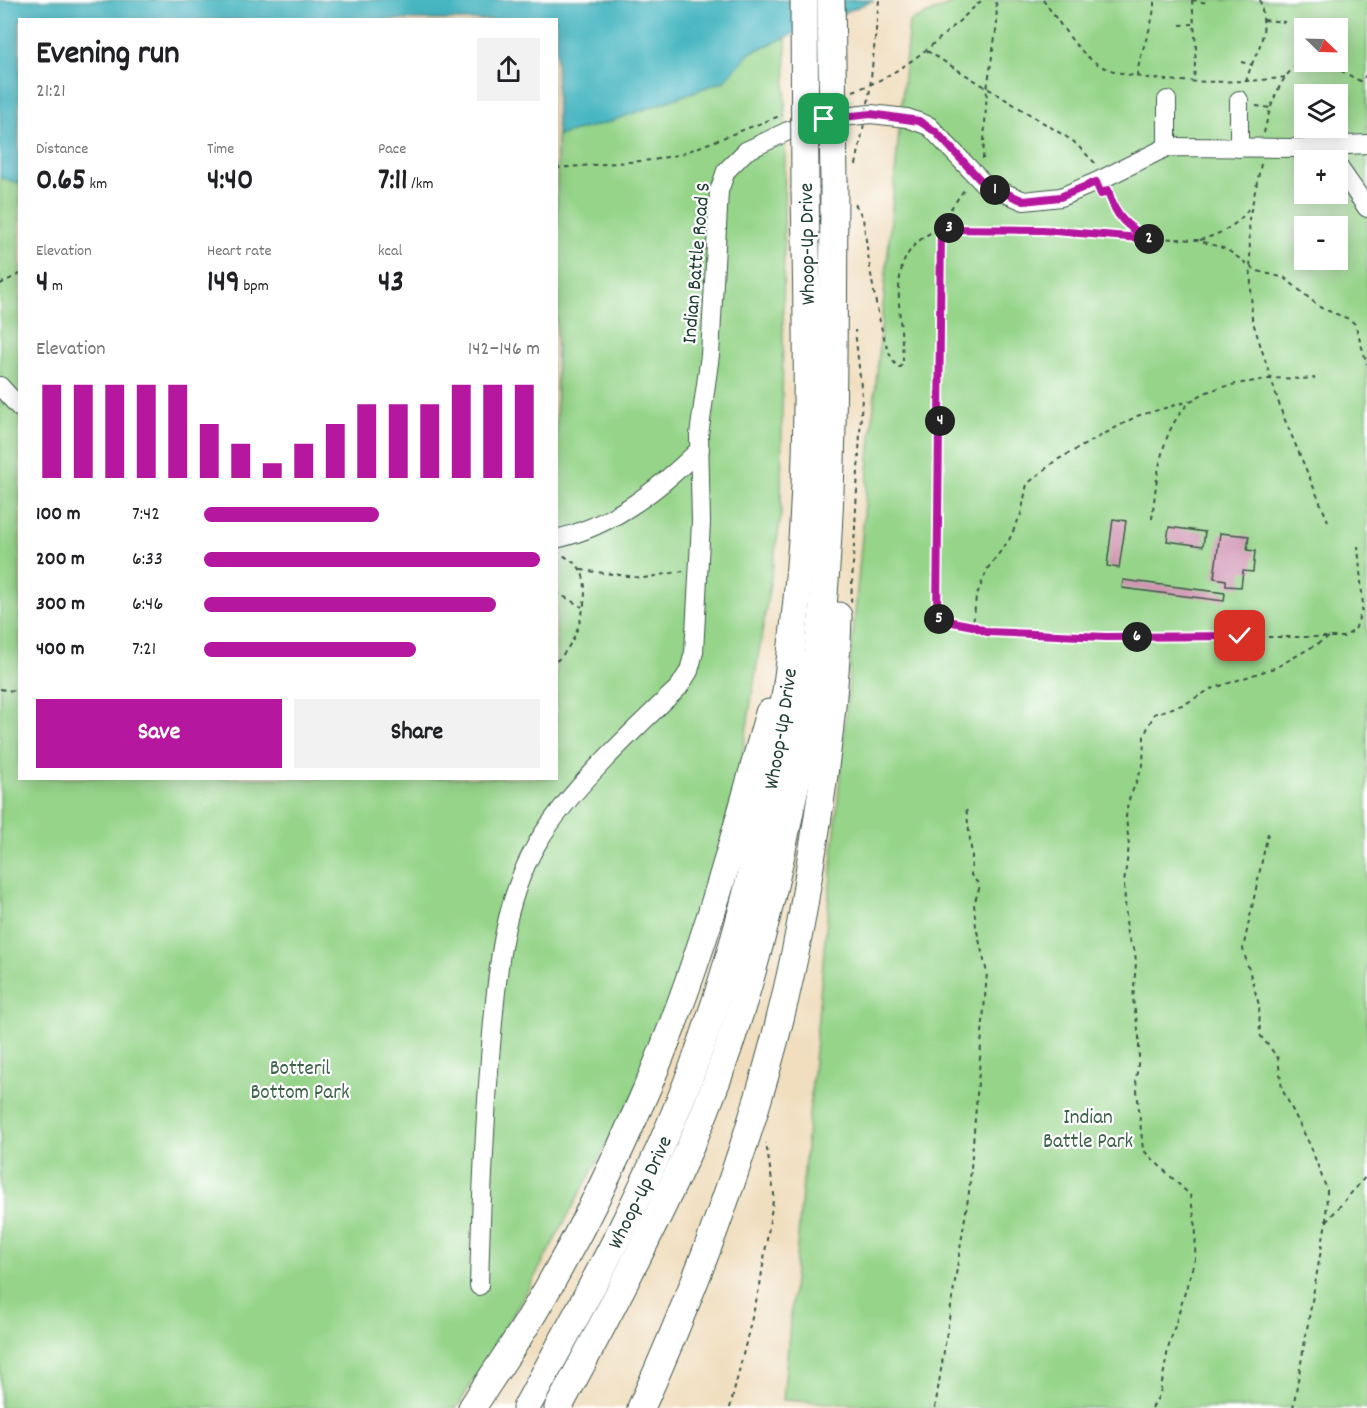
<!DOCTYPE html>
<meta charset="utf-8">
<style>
body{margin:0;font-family:Dekko,sans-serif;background:#f2f2f2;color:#202124;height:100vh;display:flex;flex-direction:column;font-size:22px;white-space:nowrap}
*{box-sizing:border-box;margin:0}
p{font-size:20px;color:#757577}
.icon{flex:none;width:33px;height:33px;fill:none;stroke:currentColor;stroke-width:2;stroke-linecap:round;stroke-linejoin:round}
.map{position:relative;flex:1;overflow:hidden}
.sheet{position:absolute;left:18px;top:18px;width:540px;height:762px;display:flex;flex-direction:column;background:#fff;border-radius:0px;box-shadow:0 3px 15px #0003}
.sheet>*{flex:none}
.needle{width:39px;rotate:113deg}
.fabs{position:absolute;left:1294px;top:18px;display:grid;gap:12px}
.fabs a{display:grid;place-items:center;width:54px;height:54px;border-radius:0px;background:#fff;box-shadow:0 3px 15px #0003;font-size:30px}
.pin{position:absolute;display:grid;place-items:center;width:51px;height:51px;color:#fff;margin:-26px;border-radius:12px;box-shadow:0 3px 9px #0006}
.km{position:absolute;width:30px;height:30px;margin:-15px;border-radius:50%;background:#222;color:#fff;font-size:16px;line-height:30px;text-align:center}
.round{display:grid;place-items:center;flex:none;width:63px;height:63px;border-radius:0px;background:#f2f2f2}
.headline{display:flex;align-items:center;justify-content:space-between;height:102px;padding:0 18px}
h1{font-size:33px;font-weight:700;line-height:45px}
.figures{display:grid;grid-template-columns:repeat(3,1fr);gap:9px;height:102px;padding:6px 18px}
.figures div{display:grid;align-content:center}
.figures b{font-size:30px;font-weight:700}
.figures small{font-size:16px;font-weight:400}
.figures p{font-size:16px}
.chart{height:168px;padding:12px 18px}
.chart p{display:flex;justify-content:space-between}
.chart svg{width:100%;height:108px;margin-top:6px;stroke:#b5179e;stroke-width:6}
.button{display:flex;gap:12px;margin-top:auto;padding:12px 18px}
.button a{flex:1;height:69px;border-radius:0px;background:#b5179e;color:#fff;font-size:24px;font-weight:700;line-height:69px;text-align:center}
.button a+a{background:#f2f2f2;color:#202124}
ul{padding:0 18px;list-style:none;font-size:20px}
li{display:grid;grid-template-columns:96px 72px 1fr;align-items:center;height:45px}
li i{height:15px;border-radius:8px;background:#b5179e}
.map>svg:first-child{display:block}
.green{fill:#95d489;stroke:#5a885e;stroke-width:1.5;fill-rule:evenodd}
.water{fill:#47b6c1;stroke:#337a7a;stroke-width:1.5}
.building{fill:#d095b3}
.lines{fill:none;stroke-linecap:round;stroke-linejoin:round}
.minor-casing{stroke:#3e5549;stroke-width:20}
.highway-casing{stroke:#3e5549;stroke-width:29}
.path{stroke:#3e5549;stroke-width:2;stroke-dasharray:4.5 4.5;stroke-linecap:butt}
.minor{stroke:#fff;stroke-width:18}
.highway{stroke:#fff;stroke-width:27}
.highway-bridge-casing{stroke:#3e5549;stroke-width:29;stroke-linecap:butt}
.path-bridge{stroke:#3e5549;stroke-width:2;stroke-dasharray:4.5 4.5;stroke-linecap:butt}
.highway-bridge{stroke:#fff;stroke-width:27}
.route-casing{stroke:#fff;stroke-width:12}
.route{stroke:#b5179e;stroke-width:8}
.labels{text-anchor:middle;stroke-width:4.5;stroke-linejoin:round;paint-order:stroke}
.street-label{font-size:21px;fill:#1f3d34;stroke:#fff}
.park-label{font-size:21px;fill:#3c6349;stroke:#fff}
</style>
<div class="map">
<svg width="1367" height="1408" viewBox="0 0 1367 1408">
<rect width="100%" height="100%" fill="#fff"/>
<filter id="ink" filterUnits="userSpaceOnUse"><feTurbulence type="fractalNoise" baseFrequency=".0167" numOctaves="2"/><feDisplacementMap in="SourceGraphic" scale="12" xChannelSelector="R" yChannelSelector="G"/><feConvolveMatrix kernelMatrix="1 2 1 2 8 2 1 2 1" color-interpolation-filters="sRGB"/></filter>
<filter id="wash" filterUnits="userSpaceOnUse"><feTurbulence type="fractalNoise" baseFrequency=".008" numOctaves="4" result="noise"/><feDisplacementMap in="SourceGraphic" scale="24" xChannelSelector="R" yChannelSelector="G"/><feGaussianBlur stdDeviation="1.35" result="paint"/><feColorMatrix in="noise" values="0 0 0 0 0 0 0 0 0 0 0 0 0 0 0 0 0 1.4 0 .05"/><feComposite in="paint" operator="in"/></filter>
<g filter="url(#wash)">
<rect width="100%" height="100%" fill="#f0debf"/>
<g class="green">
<path d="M 960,0 L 1367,0 L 1367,1408 L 912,1408 L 783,1400 L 909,22 ZM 1305,28 L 1338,28 L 1338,62 L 1305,62 ZM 1305,94 L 1338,94 L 1338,128 L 1305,128 ZM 1305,160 L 1338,160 L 1338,194 L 1305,194 ZM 1305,226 L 1338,226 L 1338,260 L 1305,260 Z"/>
<polygon points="786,37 781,515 740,770 675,1018 527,1291 457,1408 0,1408 0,175 20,181 20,778 556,778 557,134"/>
</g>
<polygon class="water" points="0,0 874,0 751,52 724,81 609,122 557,136 556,20 20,20 19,183 0,178"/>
<g id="blocks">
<g class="building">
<polygon points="1113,519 1126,521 1119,568 1107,566"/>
<polygon points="1169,527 1205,532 1203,546 1167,541"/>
<polygon points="1220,533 1249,536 1247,550 1255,551 1253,572 1243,571 1241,587 1226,586 1226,580 1214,578"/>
<polygon points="1123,580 1225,593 1224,601 1122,588"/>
</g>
</g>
</g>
<g filter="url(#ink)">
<use href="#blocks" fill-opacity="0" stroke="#3e5549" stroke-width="1.5"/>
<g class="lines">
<g class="minor-casing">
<g id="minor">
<polyline points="1167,100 1167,147"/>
<polyline points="1239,100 1239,148"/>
<polyline points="1309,147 1367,144"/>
<polyline points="1338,166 1367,208"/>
<polyline points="0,386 20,408"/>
<path d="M 556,539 C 613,526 659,489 700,449"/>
<path d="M 479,1286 C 481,1209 484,1134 490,1058 C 496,986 500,905 538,842 C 569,790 635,729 679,687 L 689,671 L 694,652 L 701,522 L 699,435 L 710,355 L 719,191 L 726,171 L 746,151 L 788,131 L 824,119 L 871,114 L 907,118 L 929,126 L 984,184 L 1024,201 L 1061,197 L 1096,182 L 1167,147 L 1299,148 L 1333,160"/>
</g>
</g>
<g class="highway-casing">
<g id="highway">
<path d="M 472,1408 C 494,1373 518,1340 538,1305 C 576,1241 612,1169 641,1102 C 697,976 733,844 769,713"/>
<path id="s1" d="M 526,1408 C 586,1298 648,1188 692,1070 C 755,900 789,721 802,540 C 810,424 807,306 805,189"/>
<path d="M 558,1408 C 605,1322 651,1234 691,1145 C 739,1035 769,919 792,801 C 805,741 815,680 822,618 C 835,476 833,325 834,182"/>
<path d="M 641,1408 C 710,1255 771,1087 801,922 C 806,896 809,869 814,842 C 826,767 836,692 838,616"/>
</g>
</g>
<g class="path">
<path d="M 1043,0 C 1058,20 1075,49 1096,63 C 1130,86 1246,84 1286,77"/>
<polyline points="1192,0 1196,47 1194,80"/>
<polyline points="1192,0 1208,3"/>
<polyline points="1264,20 1285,22"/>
<polyline points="1180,25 1193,24"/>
<polyline points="927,51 1073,141 1097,165"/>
<polyline points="1241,62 1253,65"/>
<polyline points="1325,62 1360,81 1367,75"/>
<path d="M 1137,76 C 1140,48 1155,25 1154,0"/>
<path d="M 1246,82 C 1256,45 1270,44 1260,0"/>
<path d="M 853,91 C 905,74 943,36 982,0"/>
<polyline points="1256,106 1271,108"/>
<path d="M 1264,133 C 1269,110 1280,70 1305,61"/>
<polyline points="983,159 987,89 997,24 996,0"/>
<polyline points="1261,164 1249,219 1252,319 1282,413 1328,521"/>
<polyline points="556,168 653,160 681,154 782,115"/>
<path d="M 1109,194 C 1116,218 1127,228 1149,238"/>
<path d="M 855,204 L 863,218 C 867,246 879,351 898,367 L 901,367 L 903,362 C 903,331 892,284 906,257 C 913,244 926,233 941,229 C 960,224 985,228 1005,229 C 1069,232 1133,237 1197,240 L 1226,249 L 1257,271 L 1285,278 L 1321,308 L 1349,319 L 1355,324 L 1367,364"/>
<polyline points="941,230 937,619 973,626"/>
<polyline points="935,231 966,187"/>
<path d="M 1200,240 C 1218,235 1239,225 1249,208"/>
<polyline points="0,284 20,274"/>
<polyline points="1193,400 1137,416 1055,461 1027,484 1021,514 1009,540 988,568 976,597 973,626 987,632 1106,637 1343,637 1355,630 1363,606 1358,546"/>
<path d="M 1152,519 C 1157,480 1159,427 1193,400 C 1213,385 1245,383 1269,379 C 1283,377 1300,380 1315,378"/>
<polyline points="581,570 643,578 684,571"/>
<polyline points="556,592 582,607"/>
<polyline points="851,602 862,396 855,330"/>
<path d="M 556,661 C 576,647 593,594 581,571 C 578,564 567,558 560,553"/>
<polyline points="0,689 20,692"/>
<polyline points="1268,833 1243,949 1259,1005 1260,1035 1278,1058 1282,1089 1310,1145 1327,1190 1326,1222"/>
<polyline points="730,1408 760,1285 774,1194 766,1143"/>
<polyline points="935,1408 969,1192 987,973 976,927 974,904 980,886 971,875 972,856 966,807"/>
<polyline points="1152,1408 1160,1394 1168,1349 1195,1259 1196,1227 1190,1195 1143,1150 1136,1080 1139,1057 1139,1035 1133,999 1136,963 1135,951 1127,935 1124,883 1129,846 1126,817 1128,802 1143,765 1144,736 1154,714 1185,704 1211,689 1277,667 1329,637"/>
<polyline points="1293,1408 1326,1222 1367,1175"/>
</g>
<use href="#minor" class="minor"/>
<use href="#highway" class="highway"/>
<g class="highway-bridge-casing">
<g id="highway-bridge">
<polyline points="804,0 805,189"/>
<polyline points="831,0 834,182"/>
</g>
</g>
<polyline class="path-bridge" points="856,165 869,98 879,0"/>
<use href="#highway-bridge" class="highway-bridge"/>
</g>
</g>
<g class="lines" filter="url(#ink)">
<g class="route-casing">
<path id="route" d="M 824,119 L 871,114 L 919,121 L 936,132 L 984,184 L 1024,201 L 1060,197 L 1096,182 L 1101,194 L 1108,190 C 1115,217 1127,228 1152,239 L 1043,230 L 941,229 L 937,619 L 973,626 L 987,632 L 1106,637 L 1240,636"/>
</g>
<use href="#route" class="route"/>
</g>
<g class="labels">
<g class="street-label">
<text transform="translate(806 244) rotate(-91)" y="7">Whoop-Up Drive</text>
<text transform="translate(695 263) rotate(-85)" y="7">Indian Battle Road S</text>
<text dy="7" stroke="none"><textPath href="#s1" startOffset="730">Whoop-Up Drive</textPath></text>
<text dy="7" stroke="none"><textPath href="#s1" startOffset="244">Whoop-Up Drive</textPath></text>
</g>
<g class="park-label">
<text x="300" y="1074">Botteril<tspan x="300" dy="24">Bottom Park</tspan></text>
<text x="1088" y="1123">Indian<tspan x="1088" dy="24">Battle Park</tspan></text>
</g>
</g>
</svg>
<div class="fabs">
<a><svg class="needle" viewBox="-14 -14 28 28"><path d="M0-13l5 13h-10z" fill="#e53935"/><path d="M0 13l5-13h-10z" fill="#757577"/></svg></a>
<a><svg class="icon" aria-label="layers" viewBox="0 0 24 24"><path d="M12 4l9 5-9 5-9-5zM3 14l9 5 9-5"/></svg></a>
<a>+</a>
<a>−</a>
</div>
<div class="pin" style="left:824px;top:119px;background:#1e9e55"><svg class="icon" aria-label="arrive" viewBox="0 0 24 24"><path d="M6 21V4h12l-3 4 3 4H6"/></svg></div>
<div class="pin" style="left:1240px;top:636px;background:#d93025"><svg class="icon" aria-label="check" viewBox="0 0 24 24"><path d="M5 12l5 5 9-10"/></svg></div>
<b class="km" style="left:995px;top:190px">1</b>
<b class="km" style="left:1149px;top:239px">2</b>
<b class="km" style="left:949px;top:228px">3</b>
<b class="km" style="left:940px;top:421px">4</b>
<b class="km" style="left:939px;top:619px">5</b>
<b class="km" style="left:1137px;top:637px">6</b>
<section class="sheet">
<div class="headline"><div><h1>Evening run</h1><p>21:21</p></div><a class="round"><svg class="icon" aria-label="share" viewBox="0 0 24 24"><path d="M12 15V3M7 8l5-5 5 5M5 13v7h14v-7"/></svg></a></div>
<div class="figures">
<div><p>Distance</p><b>0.65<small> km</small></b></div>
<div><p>Time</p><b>4:40</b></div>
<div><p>Pace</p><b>7:11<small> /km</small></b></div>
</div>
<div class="figures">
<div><p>Elevation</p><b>4<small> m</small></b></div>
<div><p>Heart rate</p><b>149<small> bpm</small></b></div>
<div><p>kcal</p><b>43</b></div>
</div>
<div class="chart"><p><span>Elevation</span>142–146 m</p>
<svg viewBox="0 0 160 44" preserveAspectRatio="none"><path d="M5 44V6M15 44V6M25 44V6M35 44V6M45 44V6M55 44V22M65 44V30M75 44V38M85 44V30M95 44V22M105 44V14M115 44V14M125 44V14M135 44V6M145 44V6M155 44V6"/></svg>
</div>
<ul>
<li><b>100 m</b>7:42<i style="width:52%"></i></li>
<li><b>200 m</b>6:33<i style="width:100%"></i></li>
<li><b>300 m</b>6:46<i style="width:87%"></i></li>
<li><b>400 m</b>7:21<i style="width:63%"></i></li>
</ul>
<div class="button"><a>Save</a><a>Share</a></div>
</section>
</div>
